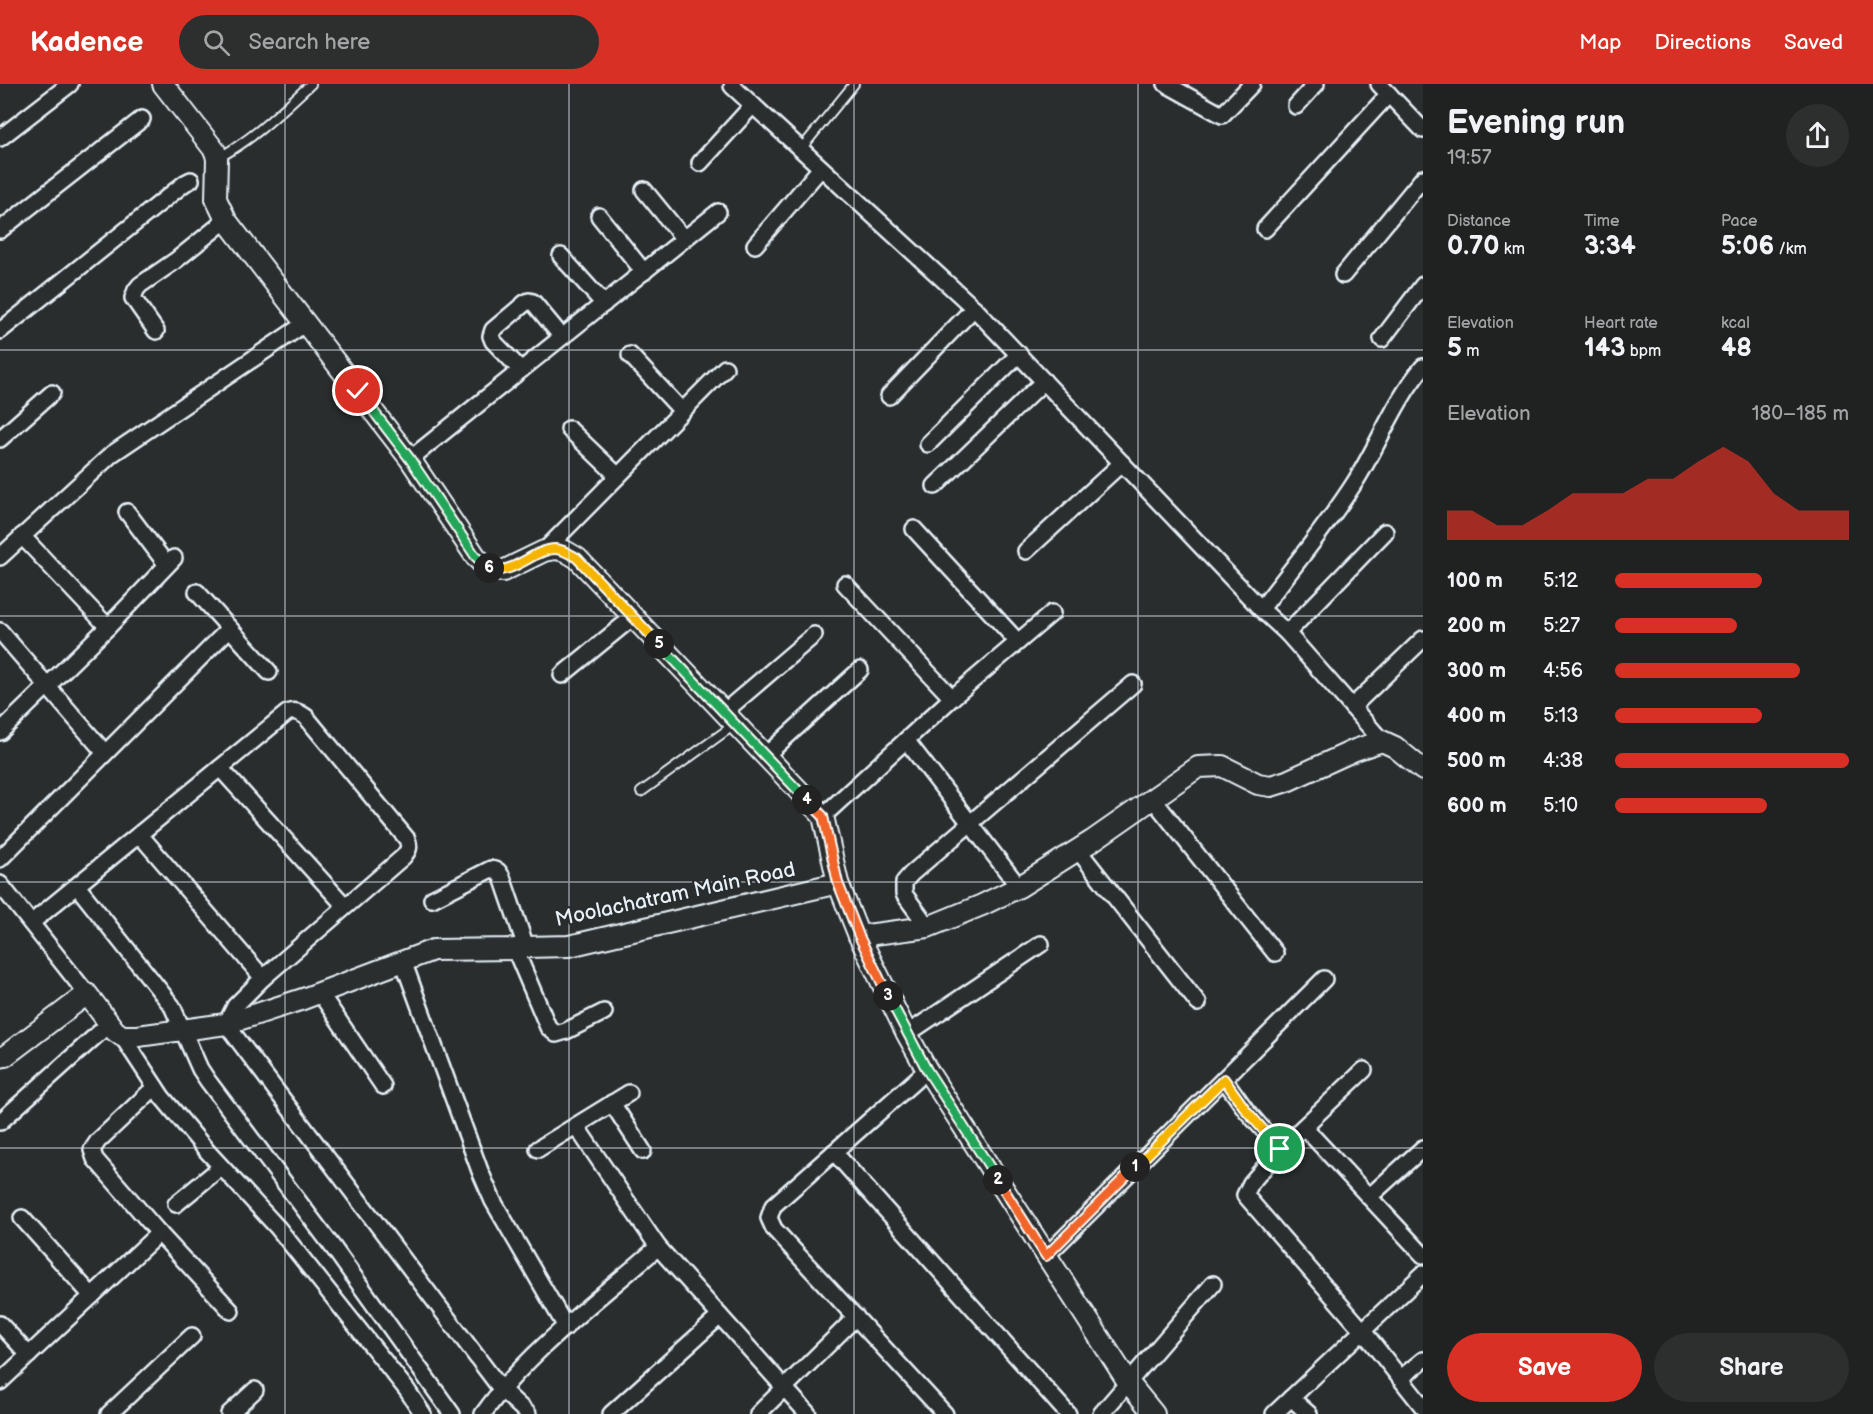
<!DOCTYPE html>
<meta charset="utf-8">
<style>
body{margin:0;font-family:"Balsamiq Sans",sans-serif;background:#2d2f2f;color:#f1f3f6;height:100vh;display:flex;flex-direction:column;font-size:22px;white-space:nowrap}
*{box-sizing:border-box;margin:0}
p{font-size:20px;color:#a2a4a5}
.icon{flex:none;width:33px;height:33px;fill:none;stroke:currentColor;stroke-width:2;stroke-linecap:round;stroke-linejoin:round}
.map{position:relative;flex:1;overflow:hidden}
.sheet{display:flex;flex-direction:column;background:#202222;width:450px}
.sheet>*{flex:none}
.pin{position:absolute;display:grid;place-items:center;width:51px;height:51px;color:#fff;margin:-26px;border:3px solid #fff;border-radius:50%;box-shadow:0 2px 6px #0007}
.km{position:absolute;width:30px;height:30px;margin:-15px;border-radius:50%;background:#222;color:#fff;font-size:16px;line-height:30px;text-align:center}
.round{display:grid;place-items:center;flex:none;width:63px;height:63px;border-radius:32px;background:#2d2f2f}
.headline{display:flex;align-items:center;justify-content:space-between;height:102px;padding:0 24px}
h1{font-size:33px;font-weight:600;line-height:45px}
.metrics{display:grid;grid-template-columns:repeat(3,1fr);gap:9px;height:102px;padding:6px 24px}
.metrics div{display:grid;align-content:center}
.metrics b{font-size:26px;font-weight:600}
.metrics small{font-size:16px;font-weight:400}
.metrics p{font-size:16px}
.chart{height:168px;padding:12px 24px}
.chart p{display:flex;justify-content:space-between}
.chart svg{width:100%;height:108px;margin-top:6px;fill:#d93025;opacity:.7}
.primary-button{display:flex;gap:12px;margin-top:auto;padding:12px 24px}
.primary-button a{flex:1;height:69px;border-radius:36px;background:#d93025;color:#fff;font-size:24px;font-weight:600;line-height:69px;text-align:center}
.primary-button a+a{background:#2d2f2f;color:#f1f3f6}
ul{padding:0 24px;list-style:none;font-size:20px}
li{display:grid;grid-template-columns:96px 72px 1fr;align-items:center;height:45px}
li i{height:15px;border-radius:8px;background:#d93025}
header{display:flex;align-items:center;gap:36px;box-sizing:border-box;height:84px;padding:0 30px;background:#d93025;color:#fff}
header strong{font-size:28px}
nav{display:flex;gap:33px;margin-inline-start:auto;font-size:21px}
.search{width:420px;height:54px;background:#2d2f2f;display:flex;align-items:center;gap:15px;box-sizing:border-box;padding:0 21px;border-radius:33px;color:#a2a4a5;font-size:22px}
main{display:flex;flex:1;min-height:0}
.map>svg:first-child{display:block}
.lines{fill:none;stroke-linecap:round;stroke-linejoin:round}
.service-casing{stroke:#e8f1f8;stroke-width:12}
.minor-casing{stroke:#e8f1f8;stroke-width:20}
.tertiary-casing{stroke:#e8f1f8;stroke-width:24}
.service{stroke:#2a2d2e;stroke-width:8}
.minor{stroke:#2a2d2e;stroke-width:15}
.tertiary{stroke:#2a2d2e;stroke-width:20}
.split-1-casing{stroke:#fff;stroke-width:12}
.split-2-casing{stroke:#fff;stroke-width:12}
.split-3-casing{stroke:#fff;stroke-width:12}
.split-4-casing{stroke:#fff;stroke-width:12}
.split-5-casing{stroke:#fff;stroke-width:12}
.split-6-casing{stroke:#fff;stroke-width:12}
.split-7-casing{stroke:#fff;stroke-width:12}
.split-1{stroke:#f5b400;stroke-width:8}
.split-2{stroke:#f0652b;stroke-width:8}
.split-3{stroke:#22a559;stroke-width:8}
.split-4{stroke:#f0652b;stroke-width:8}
.split-5{stroke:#22a559;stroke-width:8}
.split-6{stroke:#f5b400;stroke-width:8}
.split-7{stroke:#22a559;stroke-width:8}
.grid{fill:none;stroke:#e8f1f8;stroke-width:1.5;stroke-opacity:0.55}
.labels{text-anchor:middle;stroke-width:4.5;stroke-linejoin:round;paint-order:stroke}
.street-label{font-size:21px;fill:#e8f1f8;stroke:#2a2d2e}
</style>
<header>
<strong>Kadence</strong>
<div class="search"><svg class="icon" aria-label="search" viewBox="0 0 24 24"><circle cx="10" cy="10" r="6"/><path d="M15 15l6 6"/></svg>Search here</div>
<nav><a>Map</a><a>Directions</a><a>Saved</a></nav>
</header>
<main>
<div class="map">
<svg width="1423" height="1330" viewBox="0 0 1423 1330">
<rect width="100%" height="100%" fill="#2a2d2e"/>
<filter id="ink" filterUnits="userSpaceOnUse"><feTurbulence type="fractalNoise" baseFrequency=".0167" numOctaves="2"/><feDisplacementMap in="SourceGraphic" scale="12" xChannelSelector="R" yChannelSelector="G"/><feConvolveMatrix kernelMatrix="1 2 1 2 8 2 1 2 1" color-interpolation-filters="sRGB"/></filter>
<g filter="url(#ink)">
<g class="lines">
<g class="service-casing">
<g id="service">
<polyline points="801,65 854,0"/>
<path d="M 218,74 C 254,55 281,27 311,0"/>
<polyline points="641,708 734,641"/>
</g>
</g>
<g class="minor-casing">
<g id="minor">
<polyline points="1166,0 1222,31 1252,0"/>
<polyline points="1379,0 1423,46"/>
<polyline points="732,2 974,224 1261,525 1287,549 1382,657"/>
<polyline points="1296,22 1316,0"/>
<polyline points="0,54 70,0"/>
<polyline points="700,79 753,21"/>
<polyline points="644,106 684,155"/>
<polyline points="599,132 644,188"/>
<polyline points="1265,145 1389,10"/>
<polyline points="0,146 142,35"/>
<polyline points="755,161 821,84"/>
<polyline points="561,172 604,220"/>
<polyline points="1343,191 1423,94"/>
<polyline points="0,247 185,99 191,96"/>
<polyline points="156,247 133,214 136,206 140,201 175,177 226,136"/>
<polyline points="1382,255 1423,201"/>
<polyline points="630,271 682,327"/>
<polyline points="521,286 493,257 491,252 493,246 525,219 529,217 533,218 562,253"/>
<polyline points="889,312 974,224"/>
<polyline points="569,345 618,392"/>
<polyline points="0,355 52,309"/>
<polyline points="928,360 1019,270"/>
<polyline points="410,375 718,128"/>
<polyline points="935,402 1044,297"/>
<polyline points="127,428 167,481"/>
<polyline points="914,445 1018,558"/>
<polyline points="22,452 108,543"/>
<polyline points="544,467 725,284"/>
<polyline points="1026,467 1122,379"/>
<polyline points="0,473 112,370 306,239"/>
<polyline points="845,500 952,614"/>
<polyline points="197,508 269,588"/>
<path d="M 1261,525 C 1293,483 1327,442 1355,398 C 1379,360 1394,318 1423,283"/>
<polyline points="0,547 105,669"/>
<polyline points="1287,549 1385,448"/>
<polyline points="562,591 633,533"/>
<polyline points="1352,623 1423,555"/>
<polyline points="724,628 814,551"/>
<polyline points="0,648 108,543 174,474"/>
<polyline points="906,656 1019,803"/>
<polyline points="765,672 860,586"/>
<polyline points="220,684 345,822"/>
<polyline points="1153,715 1275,869"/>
<polyline points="823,732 952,614 1052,529"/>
<polyline points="140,751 263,894"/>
<polyline points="1078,766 1198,919"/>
<polyline points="0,775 229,545"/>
<polyline points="0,800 87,910"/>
<polyline points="77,802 172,922 200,985 208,997 335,1166 452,1330"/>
<polyline points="432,815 491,785 498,787 502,793 526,863"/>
<path d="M 31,839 L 287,629 C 295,626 299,628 306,633 L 407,755 C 410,763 409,766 403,773 L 263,894 L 235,922 L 226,940 L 501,1305 L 528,1330"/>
<polyline points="928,843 904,810 904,798 911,790 1133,600"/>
<polyline points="515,865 548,943 556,950 566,947 604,928"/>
<polyline points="403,877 480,1087 493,1117 566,1243"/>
<polyline points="320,909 383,1002"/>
<polyline points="907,950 1041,860"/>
<polyline points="122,952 162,1013 207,1067 278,1144 407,1306 423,1330"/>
<polyline points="927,986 773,1122 769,1134 774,1145 945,1330"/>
<polyline points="1364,986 1280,1065 1251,1099 1245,1111 1363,1247 1423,1323"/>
<polyline points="1224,995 1246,1026 1280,1065"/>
<polyline points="155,1003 98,1057 92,1066 95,1075 159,1149 231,1227"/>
<polyline points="612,1019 643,1067"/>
<polyline points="0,1038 110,939"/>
<polyline points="576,1042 658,1163 808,1330"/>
<polyline points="1304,1043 1423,1171"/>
<polyline points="538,1065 629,1009"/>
<polyline points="834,1068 1068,1330"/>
<polyline points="1369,1113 1423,1064"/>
<polyline points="176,1120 221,1083"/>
<polyline points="22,1134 92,1212"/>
<polyline points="1046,1172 1324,895"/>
<polyline points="0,1240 29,1271"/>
<polyline points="1401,1294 1423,1276"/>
<polyline points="0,1298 159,1149"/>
<polyline points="1291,1314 1309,1330"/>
<polyline points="109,1330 192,1252"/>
<polyline points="229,1330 255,1306"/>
<path d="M 483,1330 C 527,1268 600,1214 658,1163"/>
<polyline points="611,1330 720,1232"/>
<polyline points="758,1330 856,1233"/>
<polyline points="1101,1330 1213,1200"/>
<polyline points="1274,1330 1423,1190"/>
</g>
</g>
<g class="tertiary-casing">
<g id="tertiary">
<polyline points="163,0 215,67 217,75 216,115 226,136 410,375 476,473 484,481 492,486 503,487 544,467 556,465 565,467 577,474 823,732 838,799 859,852 907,950 927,986 1128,1298 1154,1330"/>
<polyline points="859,852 928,843 982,821 1019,803 1092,757 1198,683 1222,682 1258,700 1271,702 1287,697 1355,666 1382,657 1395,663 1423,686"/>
<polyline points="0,973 5,972 87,910 115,947 122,952 138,952 226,940 303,915 433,866 515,865 526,863 569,862 838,799"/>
</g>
</g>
<use href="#service" class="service"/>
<use href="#minor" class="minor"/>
<use href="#tertiary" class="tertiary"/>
</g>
</g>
<g class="lines" filter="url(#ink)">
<g class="split-1-casing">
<polyline id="split-1" points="1135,1083 1224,995 1246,1026 1280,1065"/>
</g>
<g class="split-2-casing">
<polyline id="split-2" points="998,1096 1046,1172 1135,1083"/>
</g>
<g class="split-3-casing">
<polyline id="split-3" points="888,912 927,986 998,1096"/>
</g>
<g class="split-4-casing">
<polyline id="split-4" points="807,716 823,732 838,799 859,852 888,912"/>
</g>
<g class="split-5-casing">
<polyline id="split-5" points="659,560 807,716"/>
</g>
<g class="split-6-casing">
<path id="split-6" d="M 489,484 C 510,494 533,465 555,465 C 563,465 570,470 577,474 L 659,560"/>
</g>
<g class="split-7-casing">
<polyline id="split-7" points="358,307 410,375 476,473 489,484"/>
</g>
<use href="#split-1" class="split-1"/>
<use href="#split-2" class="split-2"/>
<use href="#split-3" class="split-3"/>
<use href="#split-4" class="split-4"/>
<use href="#split-5" class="split-5"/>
<use href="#split-6" class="split-6"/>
<use href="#split-7" class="split-7"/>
</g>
<path class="grid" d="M 285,0 L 285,1330M 569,0 L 569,1330M 854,0 L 854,1330M 1138,0 L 1138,1330M 0,266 L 1423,266M 0,532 L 1423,532M 0,798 L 1423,798M 0,1064 L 1423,1064"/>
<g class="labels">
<g class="street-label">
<text transform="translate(675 810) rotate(-12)" y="7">Moolachatram Main Road</text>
</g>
</g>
</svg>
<div class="pin" style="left:1280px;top:1065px;background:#1e9e55"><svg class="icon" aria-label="arrive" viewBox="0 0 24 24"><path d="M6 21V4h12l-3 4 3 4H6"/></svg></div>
<div class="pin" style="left:358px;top:307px;background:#d93025"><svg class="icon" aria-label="check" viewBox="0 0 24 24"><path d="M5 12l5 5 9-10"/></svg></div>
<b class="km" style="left:1135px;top:1083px">1</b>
<b class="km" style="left:998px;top:1096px">2</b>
<b class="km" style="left:888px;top:912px">3</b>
<b class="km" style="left:807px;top:716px">4</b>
<b class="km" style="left:659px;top:560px">5</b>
<b class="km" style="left:489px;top:484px">6</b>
</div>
<section class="sheet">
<div class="headline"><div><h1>Evening run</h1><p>19:57</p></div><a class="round"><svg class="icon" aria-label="share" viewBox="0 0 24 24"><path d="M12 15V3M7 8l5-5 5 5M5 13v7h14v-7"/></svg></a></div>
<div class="metrics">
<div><p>Distance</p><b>0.70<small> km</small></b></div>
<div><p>Time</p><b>3:34</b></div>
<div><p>Pace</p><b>5:06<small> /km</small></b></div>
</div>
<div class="metrics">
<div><p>Elevation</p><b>5<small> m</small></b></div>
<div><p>Heart rate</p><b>143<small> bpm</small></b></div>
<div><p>kcal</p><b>48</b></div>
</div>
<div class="chart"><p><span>Elevation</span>180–185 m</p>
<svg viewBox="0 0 160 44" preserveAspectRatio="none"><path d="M0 44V32L10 32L20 38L30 38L40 32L50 25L60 25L70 25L80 19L90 19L100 12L110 6L120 12L130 25L140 32L150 32L160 32V44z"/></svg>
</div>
<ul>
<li><b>100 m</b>5:12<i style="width:63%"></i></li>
<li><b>200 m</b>5:27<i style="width:52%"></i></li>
<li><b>300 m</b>4:56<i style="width:79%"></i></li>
<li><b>400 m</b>5:13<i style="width:63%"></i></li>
<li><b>500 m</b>4:38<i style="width:100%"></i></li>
<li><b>600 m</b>5:10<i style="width:65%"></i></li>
</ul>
<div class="primary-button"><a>Save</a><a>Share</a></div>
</section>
</main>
